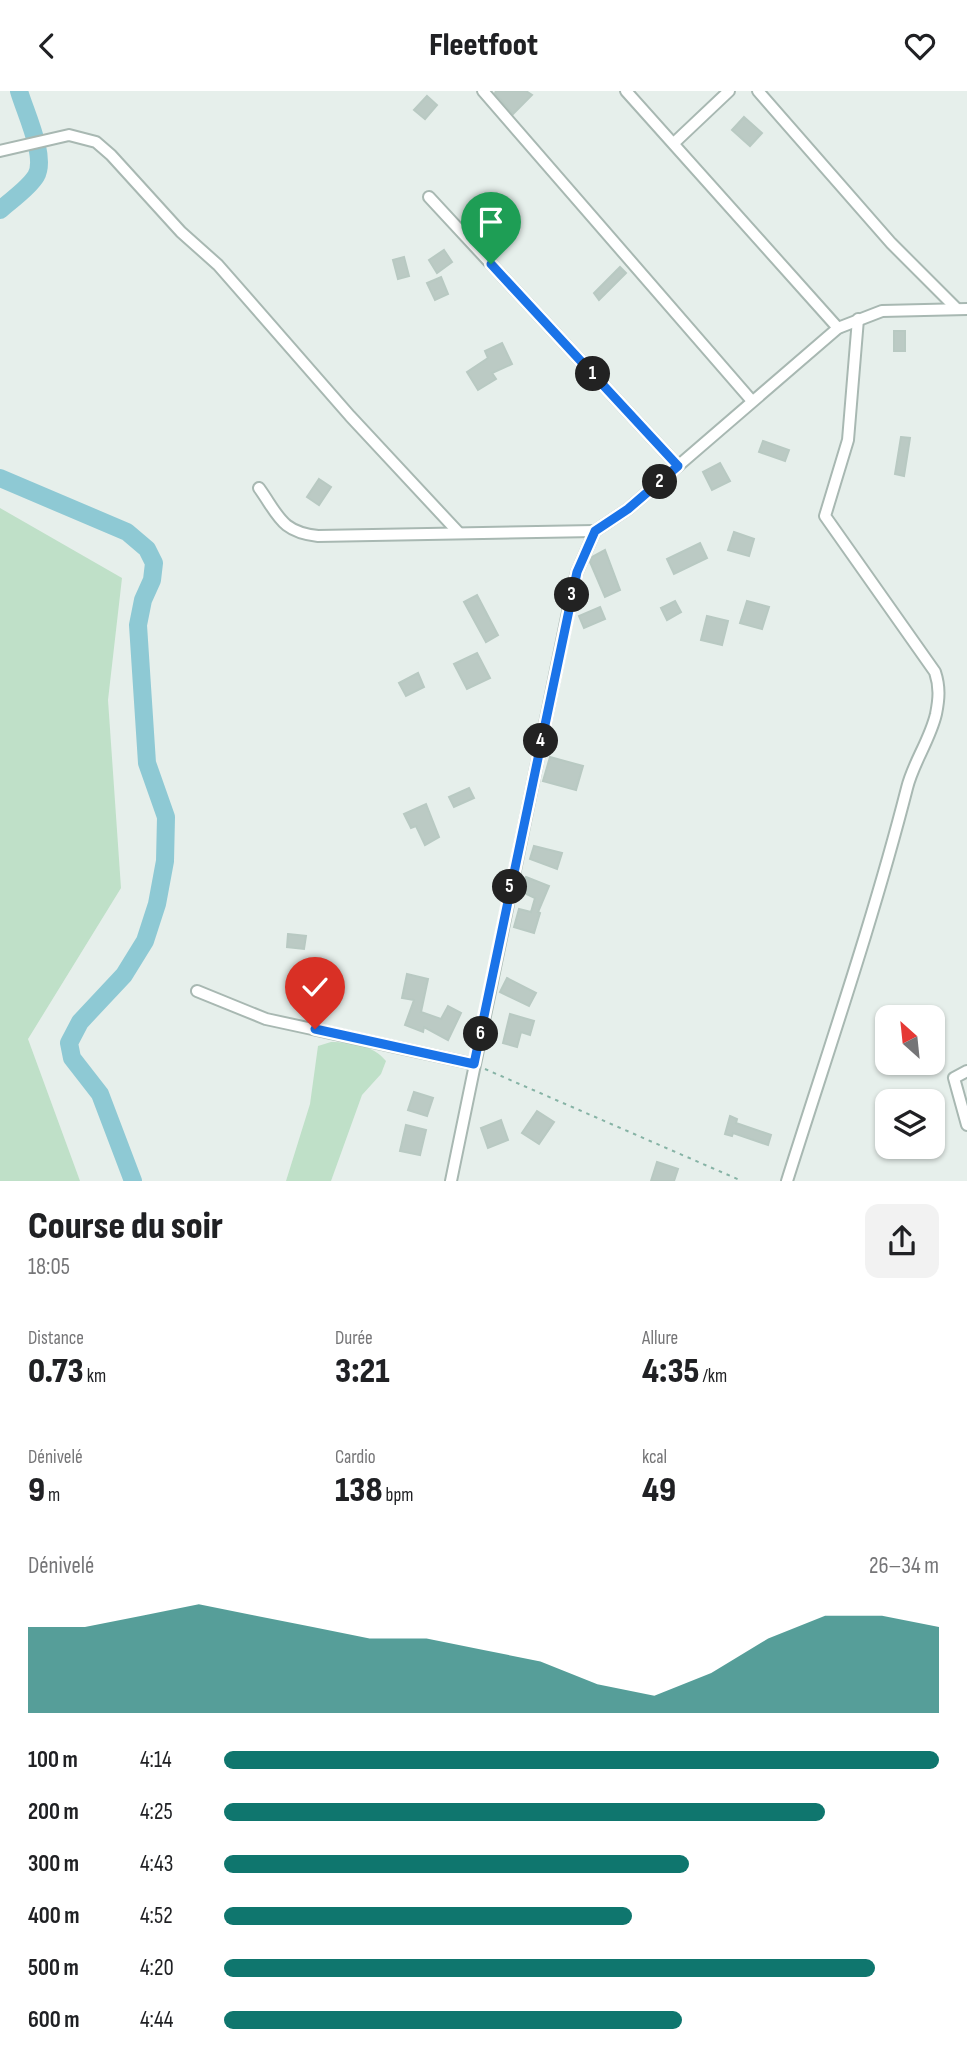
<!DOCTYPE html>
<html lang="fr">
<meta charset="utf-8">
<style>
body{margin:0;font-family:"Sofia Sans Condensed",sans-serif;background:#f2f2f2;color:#202124;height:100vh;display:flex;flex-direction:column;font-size:26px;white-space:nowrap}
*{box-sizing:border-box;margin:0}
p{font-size:23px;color:#757577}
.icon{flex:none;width:38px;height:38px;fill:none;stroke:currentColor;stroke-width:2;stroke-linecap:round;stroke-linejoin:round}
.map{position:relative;height:1090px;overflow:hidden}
.sheet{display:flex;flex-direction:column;background:#fff;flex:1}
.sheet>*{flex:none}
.needle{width:46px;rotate:333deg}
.buttons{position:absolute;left:875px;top:914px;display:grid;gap:14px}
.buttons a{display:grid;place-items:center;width:70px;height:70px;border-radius:14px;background:#fff;box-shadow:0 2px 5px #0004;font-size:35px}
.pin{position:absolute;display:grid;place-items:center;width:60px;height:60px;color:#fff;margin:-72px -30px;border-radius:50% 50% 50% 0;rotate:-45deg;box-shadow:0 0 7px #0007}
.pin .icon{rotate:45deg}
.km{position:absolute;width:35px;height:35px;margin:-18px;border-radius:50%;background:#222;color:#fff;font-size:19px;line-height:35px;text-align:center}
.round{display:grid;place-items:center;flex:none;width:74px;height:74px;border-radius:14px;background:#f2f2f2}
.headline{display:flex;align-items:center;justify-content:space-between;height:119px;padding:0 28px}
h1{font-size:38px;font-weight:800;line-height:52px}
.stats{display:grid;grid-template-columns:repeat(3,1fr);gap:10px;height:119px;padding:7px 28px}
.stats div{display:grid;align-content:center}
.stats b{font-size:35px;font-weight:800}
.stats small{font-size:19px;font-weight:400}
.stats p{font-size:19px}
.chart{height:196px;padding:14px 28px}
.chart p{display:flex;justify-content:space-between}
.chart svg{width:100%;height:126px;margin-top:7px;fill:#0f766e;opacity:.7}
ul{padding:0 28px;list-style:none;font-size:23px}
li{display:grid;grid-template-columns:112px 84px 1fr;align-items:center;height:52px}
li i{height:18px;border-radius:9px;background:#0f766e}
header{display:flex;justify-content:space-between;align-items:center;height:91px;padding:0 28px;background:#fff;font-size:32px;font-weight:800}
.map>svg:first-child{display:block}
.green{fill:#bfe0c8}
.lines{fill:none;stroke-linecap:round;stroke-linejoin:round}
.river{stroke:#8ec9d4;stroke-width:18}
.building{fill:#bbcac4;stroke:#b8c9c2;stroke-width:2}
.minor-casing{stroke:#a8b8b2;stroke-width:14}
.path{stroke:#86b3a5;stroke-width:2;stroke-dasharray:3.5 5;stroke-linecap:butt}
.minor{stroke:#fff;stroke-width:10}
.route-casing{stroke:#fff;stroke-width:14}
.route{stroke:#1a73e8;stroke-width:9}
</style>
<header><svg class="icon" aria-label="back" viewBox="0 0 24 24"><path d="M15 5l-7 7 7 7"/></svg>Fleetfoot<svg class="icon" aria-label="heart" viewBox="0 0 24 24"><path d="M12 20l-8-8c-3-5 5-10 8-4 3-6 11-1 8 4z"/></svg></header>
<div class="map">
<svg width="967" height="1090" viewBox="0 0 967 1090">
<rect width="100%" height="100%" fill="#e6efeb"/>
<g class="green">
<polygon points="0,417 122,487 108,609 121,797 28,948 80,1090 0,1090"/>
<path d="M 331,951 C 351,951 373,954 386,970 L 381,983 L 362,1004 L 331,1090 L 286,1090 L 310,1013 L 318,955 Z"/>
</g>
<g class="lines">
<g class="river">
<path d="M 0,119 C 11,109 28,98 36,85 C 47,66 25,21 19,0"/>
<polyline points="0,387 127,441 147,458 154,472 152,489 143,509 138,534 147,672 166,726 165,770 157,813 145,850 124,884 80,931 69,952 72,967 100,1003 133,1090"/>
</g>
</g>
<g class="building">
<polygon points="496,0 526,0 532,4 513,23 495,2"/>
<polygon points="427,5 437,14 425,28 414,19"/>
<polygon points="744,26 762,42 750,55 732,39"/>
<polygon points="444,159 452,171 437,182 429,169"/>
<polygon points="404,166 409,185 398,188 393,169"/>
<polygon points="620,176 626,182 599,209 594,202"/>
<polygon points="441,186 448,203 435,209 427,192"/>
<rect x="894" y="240" width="11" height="20"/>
<polygon points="502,252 512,273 492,282 496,288 478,299 467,281 488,267 485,260"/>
<polygon points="901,346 910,347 904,385 895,383"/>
<polygon points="763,350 789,359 785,370 759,361"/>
<polygon points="720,372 730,390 712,399 703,381"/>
<polygon points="319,388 331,396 319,414 307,406"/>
<polygon points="734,441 754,448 749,465 728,459"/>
<polygon points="700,452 707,467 674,483 667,468"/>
<polygon points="605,459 620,499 605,506 590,471 592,466"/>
<polygon points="477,504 498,544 486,551 464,511"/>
<polygon points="675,510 681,521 667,529 661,517"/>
<polygon points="747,510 769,516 762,538 740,532"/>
<polygon points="600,516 605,528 584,537 579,525"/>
<polygon points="707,525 728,530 722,554 701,549"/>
<polygon points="477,562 490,587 467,598 454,573"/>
<polygon points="418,582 424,596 406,605 399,592"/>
<polygon points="550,666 583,675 576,699 543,690"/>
<polygon points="469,697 474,707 454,716 449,706"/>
<polygon points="426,713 439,746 425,754 416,735 411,737 404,723"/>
<polygon points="534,755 562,762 557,778 530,768"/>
<polygon points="526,786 549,795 538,821 540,822 534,842 514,836 519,818 531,821 535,807 520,800"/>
<polygon points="288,843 306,845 304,858 287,856"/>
<polygon points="407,883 428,888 421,921 441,928 448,915 461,922 448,949 424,936 423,941 405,934 414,909 402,907"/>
<polygon points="507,887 536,902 529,915 500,901"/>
<polygon points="510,923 534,930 530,944 521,941 517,956 503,952"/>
<polygon points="414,1001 433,1007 427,1025 408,1019"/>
<polygon points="537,1020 554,1031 539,1053 522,1042"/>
<polygon points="730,1025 737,1028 736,1032 771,1044 768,1054 733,1042 732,1045 725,1043"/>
<polygon points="501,1029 508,1049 488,1057 481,1037"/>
<polygon points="406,1034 426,1039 420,1064 400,1060"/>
<polygon points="657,1071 678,1078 674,1090 651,1090"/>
</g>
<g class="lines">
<g class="minor-casing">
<g id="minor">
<polyline points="483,0 752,310"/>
<polyline points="626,0 838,237"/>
<polyline points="758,0 891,152 956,217"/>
<polyline points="674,52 729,0"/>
<polyline points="0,60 69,44 96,51 111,64 181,141 218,174 350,325 459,442"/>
<polyline points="429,106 678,375"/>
<path d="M 259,397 C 279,425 281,441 318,445 L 595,440"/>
<polyline points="197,900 266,928 474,973"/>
<polyline points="967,980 954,987 967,1034"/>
<polyline points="451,1090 573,497 577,481 595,440 628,418 838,237 882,220 967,218"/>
<path d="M 787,1090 C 828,960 873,830 907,697 C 913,672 930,649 936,623 C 939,608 940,596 935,581 L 825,425 L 848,349 L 858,228"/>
</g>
</g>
<polyline class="path" points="485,978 742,1090"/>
<use href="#minor" class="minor"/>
</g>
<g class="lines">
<g class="route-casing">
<polyline id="route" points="315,938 474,973 577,481 595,440 628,418 678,375 491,173"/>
</g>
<use href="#route" class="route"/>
</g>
</svg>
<div class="buttons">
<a><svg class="needle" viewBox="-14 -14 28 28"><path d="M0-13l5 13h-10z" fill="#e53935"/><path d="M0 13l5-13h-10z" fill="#757577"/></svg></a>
<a><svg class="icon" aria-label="layers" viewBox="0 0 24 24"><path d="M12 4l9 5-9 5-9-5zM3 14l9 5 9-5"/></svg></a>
</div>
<div class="pin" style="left:491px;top:173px;background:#1e9e55"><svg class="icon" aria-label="arrive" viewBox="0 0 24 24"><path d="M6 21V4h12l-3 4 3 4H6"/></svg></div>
<div class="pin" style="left:315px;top:938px;background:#d93025"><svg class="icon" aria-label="check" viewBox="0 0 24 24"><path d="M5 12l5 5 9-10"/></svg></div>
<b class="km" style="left:593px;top:283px">1</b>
<b class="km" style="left:660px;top:391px">2</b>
<b class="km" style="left:572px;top:504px">3</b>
<b class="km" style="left:541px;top:650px">4</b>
<b class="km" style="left:510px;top:796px">5</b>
<b class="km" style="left:481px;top:943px">6</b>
</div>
<section class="sheet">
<div class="headline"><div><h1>Course du soir</h1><p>18:05</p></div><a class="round"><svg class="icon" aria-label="share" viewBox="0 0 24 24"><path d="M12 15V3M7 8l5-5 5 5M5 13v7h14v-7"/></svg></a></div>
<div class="stats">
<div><p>Distance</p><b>0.73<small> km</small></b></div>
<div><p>Durée</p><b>3:21</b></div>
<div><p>Allure</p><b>4:35<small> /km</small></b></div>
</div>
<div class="stats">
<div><p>Dénivelé</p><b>9<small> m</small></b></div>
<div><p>Cardio</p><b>138<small> bpm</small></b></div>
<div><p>kcal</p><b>49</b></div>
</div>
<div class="chart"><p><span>Dénivelé</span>26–34 m</p>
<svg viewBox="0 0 160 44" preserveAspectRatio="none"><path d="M0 44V14L10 14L20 10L30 6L40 10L50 14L60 18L70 18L80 22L90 26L100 34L110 38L120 30L130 18L140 10L150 10L160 14V44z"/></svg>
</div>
<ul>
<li><b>100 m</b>4:14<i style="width:100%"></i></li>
<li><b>200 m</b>4:25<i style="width:84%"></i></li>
<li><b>300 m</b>4:43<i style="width:65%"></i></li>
<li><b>400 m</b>4:52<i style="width:57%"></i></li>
<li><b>500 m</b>4:20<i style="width:91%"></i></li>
<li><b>600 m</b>4:44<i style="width:64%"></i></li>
</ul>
</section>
